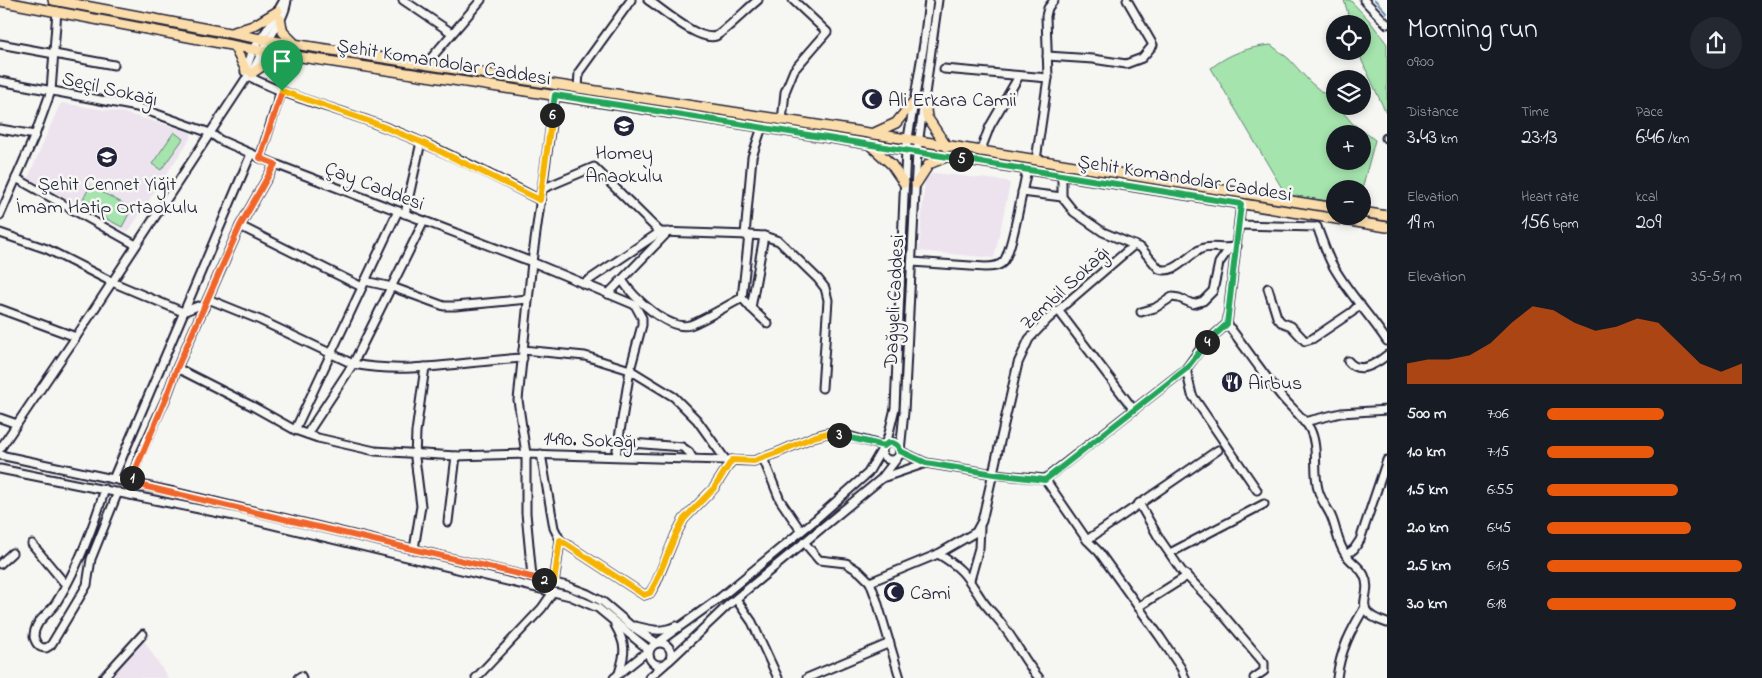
<!DOCTYPE html>
<meta charset="utf-8">
<style>
body{margin:0;font-family:"Indie Flower",sans-serif;background:#242831;color:#f1f3f6;height:100vh;display:flex;flex-direction:column;font-size:19px;white-space:nowrap}
*{box-sizing:border-box;margin:0}
p{font-size:16px;color:#9ea1a6}
.icon{flex:none;width:28px;height:28px;fill:none;stroke:currentColor;stroke-width:2;stroke-linecap:round;stroke-linejoin:round}
.map{position:relative;flex:1;overflow:hidden}
.sheet{display:flex;flex-direction:column;background:#171b24;width:375px}
.sheet>*{flex:none}
.controls{position:absolute;left:1326px;top:15px;display:grid;gap:10px}
.controls a{display:grid;place-items:center;width:45px;height:45px;border-radius:50%;background:#171b24;box-shadow:0 2px 8px #0003;font-size:25px}
.pin{position:absolute;display:grid;place-items:center;width:42px;height:42px;color:#fff;margin:-51px -21px;border-radius:50% 50% 50% 0;rotate:-45deg;box-shadow:0 0 5px #0007}
.pin .icon{rotate:45deg}
.km{position:absolute;width:25px;height:25px;margin:-12px;border-radius:50%;background:#222;color:#fff;font-size:14px;line-height:25px;text-align:center}
.round{display:grid;place-items:center;flex:none;width:52px;height:52px;border-radius:26px;background:#242831}
.overview{display:flex;align-items:center;justify-content:space-between;height:85px;padding:0 20px}
h1{font-size:28px;font-weight:600;line-height:38px}
.metrics{display:grid;grid-template-columns:repeat(3,1fr);gap:8px;height:85px;padding:5px 20px}
.metrics div{display:grid;align-content:center}
.metrics b{font-size:21px;font-weight:600}
.metrics small{font-size:14px;font-weight:400}
.metrics p{font-size:14px}
.chart{height:140px;padding:10px 20px}
.chart p{display:flex;justify-content:space-between}
.chart svg{width:100%;height:90px;margin-top:5px;fill:#ea580c;opacity:.7}
ul{padding:0 20px;list-style:none;font-size:16px}
li{display:grid;grid-template-columns:80px 60px 1fr;align-items:center;height:38px}
li i{height:12px;border-radius:6px;background:#ea580c}
main{display:flex;flex:1;min-height:0}
.map>svg:first-child{display:block}
.built{fill:#ece3ee}
.green{fill:#a5e4ad;stroke:#648374;fill-rule:evenodd}
.lines{fill:none;stroke-linecap:round;stroke-linejoin:round}
.stream{stroke:#6b8eaf;stroke-width:2}
.minor-casing{stroke:#22223b;stroke-width:11}
.major-casing{stroke:#22223b;stroke-width:12}
.minor{stroke:#f6f6f2;stroke-width:7}
.major{stroke:#fbddab;stroke-width:9}
.split-1-casing{stroke:#fff;stroke-width:10}
.split-2-casing{stroke:#fff;stroke-width:10}
.split-3-casing{stroke:#fff;stroke-width:10}
.split-4-casing{stroke:#fff;stroke-width:10}
.split-5-casing{stroke:#fff;stroke-width:10}
.split-6-casing{stroke:#fff;stroke-width:10}
.split-7-casing{stroke:#fff;stroke-width:10}
.split-1{stroke:#f0652b;stroke-width:6}
.split-2{stroke:#f0652b;stroke-width:6}
.split-3{stroke:#f5b400;stroke-width:6}
.split-4{stroke:#22a559;stroke-width:6}
.split-5{stroke:#22a559;stroke-width:6}
.split-6{stroke:#22a559;stroke-width:6}
.split-7{stroke:#f5b400;stroke-width:6}
.labels{text-anchor:middle;stroke-width:5;stroke-linejoin:round;paint-order:stroke}
.street-label{font-size:20px;fill:#22223b;stroke:#f6f6f2}
.poi-label{font-size:20px;fill:#22223b;stroke:#f6f6f2;text-anchor:start}
</style>
<main>
<div class="map">
<svg width="1387" height="678" viewBox="0 0 1387 678">
<rect width="100%" height="100%" fill="#f6f6f2"/>
<filter id="ink" filterUnits="userSpaceOnUse"><feTurbulence type="fractalNoise" baseFrequency=".02" numOctaves="2"/><feDisplacementMap in="SourceGraphic" scale="10" xChannelSelector="R" yChannelSelector="G"/><feConvolveMatrix kernelMatrix="1 2 1 2 8 2 1 2 1" color-interpolation-filters="sRGB"/></filter>
<g filter="url(#ink)">
<g class="built">
<polygon points="62,103 124,113 191,132 191,137 128,232 28,178 59,106"/>
<polygon points="934,173 1007,181 1010,184 994,258 919,251 925,179"/>
<polygon points="141,636 168,678 104,678"/>
</g>
<g class="green">
<polygon points="1344,0 1350,0 1369,20 1387,44 1387,115 1362,61 1359,51 1362,51 1362,24 1351,24"/>
<path d="M 1271,45 L 1289,59 L 1310,82 L 1335,103 L 1335,106 L 1338,106 L 1352,123 L 1375,140 L 1362,189 L 1335,189 L 1335,202 L 1286,195 L 1211,68 C 1229,54 1248,47 1271,45 ZM 1335,134 L 1362,134 L 1362,161 L 1335,161 Z"/>
<polygon points="174,132 183,139 161,170 152,164"/>
<polygon points="90,186 132,208 122,227 80,205"/>
</g>
<g class="lines">
<polyline class="stream" points="1375,0 1387,13"/>
<g class="minor-casing">
<g id="minor">
<polyline points="403,0 452,33"/>
<path d="M 648,0 C 662,9 699,42 716,36 C 722,34 750,6 758,0"/>
<polyline points="938,0 917,152 904,412 900,451 926,463 994,474 1045,479"/>
<polyline points="1364,0 1387,24"/>
<polyline points="0,44 114,65"/>
<polyline points="1047,56 1093,59 1126,64 1142,58 1153,45 1127,0"/>
<polyline points="426,64 481,0"/>
<polyline points="944,69 1048,78"/>
<polyline points="245,72 253,50 270,25 284,0"/>
<path d="M 248,76 C 288,97 332,107 374,123 C 431,144 486,172 540,200"/>
<polyline points="0,81 137,107 210,133 220,140 275,164 532,262 635,305 642,318 642,325 630,370 674,397 697,420 725,459"/>
<polyline points="578,89 579,72 631,0"/>
<polyline points="782,121 785,92 794,70 827,32 793,0"/>
<polyline points="0,129 35,135"/>
<polyline points="1386,138 1387,138"/>
<polyline points="980,152 990,126 1019,76"/>
<polyline points="260,158 281,91"/>
<polyline points="1036,160 1048,78 1046,16 1048,8 1054,0"/>
<path d="M 1062,175 L 1062,197 L 1074,212 L 1103,232 L 1141,248 L 1159,269 C 1176,275 1187,255 1201,249 C 1212,244 1224,251 1237,246"/>
<polyline points="16,178 136,245"/>
<polyline points="542,189 594,167 660,232 583,284"/>
<polyline points="1022,192 1062,197"/>
<polyline points="405,214 421,142"/>
<polyline points="0,215 35,135 51,91 57,11"/>
<polyline points="1239,225 1317,227"/>
<polyline points="240,226 362,287"/>
<path d="M 1317,227 C 1322,239 1326,253 1332,264 C 1347,292 1370,315 1387,341"/>
<polyline points="660,232 749,235 742,298 751,308 768,324"/>
<polyline points="0,233 47,249 112,282 183,312 198,306 204,308"/>
<polyline points="745,235 752,157 762,127"/>
<polyline points="749,235 764,236 779,241 818,279 825,288 828,300 822,388"/>
<path d="M 912,262 L 985,267 C 991,267 998,267 1003,262 C 1012,253 1023,186 1027,170"/>
<path d="M 622,280 C 633,297 668,331 690,325 C 704,320 728,305 742,298"/>
<polyline points="365,281 392,287 444,306 455,306 528,299"/>
<polyline points="1268,288 1277,317 1281,322 1291,326 1305,341 1312,339 1352,312 1360,304"/>
<polyline points="608,294 668,232"/>
<path d="M 208,299 L 260,320 L 353,364 C 410,375 466,361 523,358"/>
<polyline points="751,308 764,236"/>
<polyline points="0,309 76,337"/>
<polyline points="1058,310 1134,410"/>
<polyline points="1141,312 1155,308 1172,297 1179,298 1193,304 1203,301 1213,291 1219,263 1229,249"/>
<path d="M 1227,324 C 1246,348 1263,374 1282,397 C 1291,408 1303,417 1310,429 C 1319,447 1313,470 1318,489 C 1320,499 1327,507 1331,516 C 1337,529 1337,543 1346,555 C 1351,562 1360,567 1364,575 C 1375,597 1347,610 1387,623"/>
<polyline points="523,350 585,356 630,370 616,456"/>
<path d="M 1348,361 C 1359,375 1376,364 1387,355"/>
<polyline points="177,368 254,407 295,430 318,438 375,451 456,456 526,454 754,461 779,452 813,437 827,433 852,437 884,446 888,437 895,408 906,150 924,43 929,0"/>
<polyline points="1186,369 1192,395 1257,490"/>
<polyline points="0,418 17,424"/>
<polyline points="1304,422 1341,413 1387,410"/>
<polyline points="295,430 398,211"/>
<polyline points="307,434 353,364 424,221"/>
<polyline points="619,442 682,447 689,452 693,459"/>
<circle cx="891" cy="451" r="9"/>
<path d="M 0,449 L 76,337 L 245,80 C 254,71 257,61 263,50 C 271,34 285,18 287,0"/>
<polyline points="541,454 554,528 560,540 554,583"/>
<polyline points="0,455 174,492 567,586 588,594 603,602 630,625 657,643 721,597 815,520 868,473 882,449"/>
<polyline points="763,458 780,500 801,531"/>
<polyline points="0,469 244,518 570,596 598,608 649,650 614,678"/>
<polyline points="882,478 926,463"/>
<polyline points="113,479 251,154"/>
<polyline points="1045,479 1186,369 1204,344 1227,324 1241,204"/>
<polyline points="1045,479 1087,540 1099,552 1160,637 1181,668 1185,678"/>
<polyline points="130,483 139,457 166,398 177,368 240,226 275,164"/>
<path d="M 105,489 C 93,528 78,568 56,603 C 48,615 34,621 34,637 C 36,644 39,648 46,648 L 51,645 L 87,585 L 91,559 L 118,492"/>
<polyline points="1139,503 1159,538 1181,570 1214,604 1264,663 1264,671 1254,678"/>
<polyline points="448,522 456,456"/>
<polyline points="560,540 644,595 650,593 656,583 676,534 684,519 714,488 732,460"/>
<polyline points="1087,540 1218,450"/>
<polyline points="804,542 819,560 846,563 860,572 870,582 877,601 900,678"/>
<polyline points="32,544 66,585"/>
<polyline points="414,549 421,506 415,458 416,432 425,367"/>
<polyline points="1170,553 1264,504"/>
<path d="M 938,554 C 964,569 966,576 982,600 C 989,610 998,618 1004,627 C 1017,644 1025,662 1039,678"/>
<polyline points="1346,555 1354,549 1360,540 1387,460"/>
<polyline points="0,564 12,553"/>
<polyline points="532,577 526,513 526,454 518,400 532,262 555,95"/>
<polyline points="970,580 979,548 980,527"/>
<polyline points="870,582 938,554 976,532 982,521 1018,363 1029,339 1048,319 1134,245"/>
<polyline points="736,599 752,622 778,678"/>
<polyline points="1138,607 1187,576"/>
<path d="M 615,625 C 626,644 626,652 619,673"/>
<path d="M 635,626 C 650,630 662,633 676,626"/>
<circle cx="660" cy="654" r="11"/>
<polyline points="670,660 727,606 881,479 898,457"/>
<polyline points="103,678 143,634"/>
<polyline points="298,678 301,676 302,678"/>
<polyline points="476,678 542,608 553,592"/>
<polyline points="649,678 664,665"/>
<polyline points="807,678 890,643"/>
<path d="M 1337,678 C 1340,651 1351,630 1365,607"/>
</g>
</g>
<g class="major-casing">
<g id="major">
<polyline points="53,0 261,39 907,139 1335,208"/>
<polyline points="0,1 262,51 762,127 1387,227"/>
<polyline points="280,19 283,32 295,44"/>
<polyline points="231,33 253,26 278,11"/>
<polyline points="234,46 246,70"/>
<polyline points="252,73 264,65 283,55"/>
<polyline points="925,102 927,117 947,147"/>
<polyline points="872,134 896,123 914,101"/>
<polyline points="870,145 891,164 904,183"/>
<polyline points="916,184 929,164 946,157"/>
<polyline points="1362,212 1387,216"/>
</g>
</g>
<use href="#minor" class="minor"/>
<use href="#major" class="major"/>
</g>
</g>
<g class="lines" filter="url(#ink)">
<g class="split-1-casing">
<polyline id="split-1" points="132,478 166,398 177,368 240,226 275,164 260,158 282,91"/>
</g>
<g class="split-2-casing">
<polyline id="split-2" points="132,478 130,483 544,580"/>
</g>
<g class="split-3-casing">
<polyline id="split-3" points="544,580 554,583 560,540 644,595 650,593 656,582 676,534 684,519 714,488 732,460 754,461 779,452 813,437 828,433 839,435"/>
</g>
<g class="split-4-casing">
<path id="split-4" d="M 839,435 L 884,446 C 890,440 898,443 900,451 L 926,463 L 994,474 L 1045,480 L 1186,369 L 1207,342"/>
</g>
<g class="split-5-casing">
<polyline id="split-5" points="961,159 1241,204 1227,324 1207,342"/>
</g>
<g class="split-6-casing">
<polyline id="split-6" points="552,115 555,95 961,159"/>
</g>
<g class="split-7-casing">
<polyline id="split-7" points="282,91 374,123 421,142 540,200 552,115"/>
</g>
<use href="#split-1" class="split-1"/>
<use href="#split-2" class="split-2"/>
<use href="#split-3" class="split-3"/>
<use href="#split-4" class="split-4"/>
<use href="#split-5" class="split-5"/>
<use href="#split-6" class="split-6"/>
<use href="#split-7" class="split-7"/>
</g>
<defs>
<g id="mosque-disc" transform="scale(1.125)"><circle r="9.5" fill="#22223b" stroke="#f6f6f2"/><path d="M3.5-4.9A6 6 0 1 0 3.5 4.9A5 5 0 1 1 3.5-4.9Z" fill="#fff"/></g>
<g id="school-disc" transform="scale(1.125)"><circle r="9.5" fill="#22223b" stroke="#f6f6f2"/><path d="M0-5L7-2L0 1L-7-2ZM-4 1L0 2.5L4 1V4Q0 6-4 4Z" fill="#fff"/></g>
<g id="restaurant-disc" transform="scale(1.125)"><circle r="9.5" fill="#22223b" stroke="#f6f6f2"/><path d="M-5-6h1v4h1v-4h1v4h1v-4h1v5L-1.5 .5V6h-2V.5L-5-1ZM5-6V6H3V1.5H1.5Q1.5-4 5-6Z" fill="#fff"/></g>
</defs>
<g fill-rule="evenodd">
<use href="#mosque-disc" x="872" y="99"/>
<use href="#school-disc" x="624" y="126"/>
<use href="#school-disc" x="107" y="157"/>
<use href="#restaurant-disc" x="1232" y="382"/>
<use href="#mosque-disc" x="894" y="592"/>
</g>
<g class="labels">
<g class="street-label">
<text transform="translate(444 61) rotate(9)" y="7">Şehit Komandolar Caddesi</text>
<text transform="translate(110 88) rotate(13)" y="7">Seçil Sokağı</text>
<text transform="translate(1185 177) rotate(9)" y="7">Şehit Komandolar Caddesi</text>
<text transform="translate(375 185) rotate(21)" y="7">Çay Caddesi</text>
<text transform="translate(1064 287) rotate(-43)" y="7">Zembil Sokağı</text>
<text transform="translate(893 301) rotate(-87)" y="7">Dağyeli Caddesi</text>
<text transform="translate(590 439) rotate(2)" y="7">1490. Sokağı</text>
</g>
<g class="poi-label">
<text x="888" y="106">Ali Erkara Camii</text>
<text x="624" y="159" text-anchor="middle">Homey<tspan x="624" dy="23">Anaokulu</tspan></text>
<text x="107" y="190" text-anchor="middle">Şehit Cennet Yiğit<tspan x="107" dy="23">İmam Hatip Ortaokulu</tspan></text>
<text x="1248" y="389">Airbus</text>
<text x="910" y="599">Cami</text>
</g>
</g>
</svg>
<div class="controls">
<a><svg class="icon" aria-label="locate" viewBox="0 0 24 24"><circle cx="12" cy="12" r="6"/><path d="M12 2v4M12 18v4M2 12h4M18 12h4"/></svg></a>
<a><svg class="icon" aria-label="layers" viewBox="0 0 24 24"><path d="M12 4l9 5-9 5-9-5zM3 14l9 5 9-5"/></svg></a>
<a>+</a>
<a>−</a>
</div>
<div class="pin" style="left:282px;top:91px;background:#1e9e55"><svg class="icon" aria-label="arrive" viewBox="0 0 24 24"><path d="M6 21V4h12l-3 4 3 4H6"/></svg></div>
<b class="km" style="left:132px;top:478px">1</b>
<b class="km" style="left:544px;top:580px">2</b>
<b class="km" style="left:839px;top:435px">3</b>
<b class="km" style="left:1207px;top:342px">4</b>
<b class="km" style="left:961px;top:159px">5</b>
<b class="km" style="left:552px;top:115px">6</b>
</div>
<section class="sheet">
<div class="overview"><div><h1>Morning run</h1><p>09:00</p></div><a class="round"><svg class="icon" aria-label="share" viewBox="0 0 24 24"><path d="M12 15V3M7 8l5-5 5 5M5 13v7h14v-7"/></svg></a></div>
<div class="metrics">
<div><p>Distance</p><b>3.43<small> km</small></b></div>
<div><p>Time</p><b>23:13</b></div>
<div><p>Pace</p><b>6:46<small> /km</small></b></div>
</div>
<div class="metrics">
<div><p>Elevation</p><b>19<small> m</small></b></div>
<div><p>Heart rate</p><b>156<small> bpm</small></b></div>
<div><p>kcal</p><b>209</b></div>
</div>
<div class="chart"><p><span>Elevation</span>35–51 m</p>
<svg viewBox="0 0 160 44" preserveAspectRatio="none"><path d="M0 44V34L10 32L20 32L30 30L40 24L50 14L60 6L70 8L80 14L90 18L100 16L110 12L120 14L130 24L140 34L150 38L160 34V44z"/></svg>
</div>
<ul>
<li><b>500 m</b>7:06<i style="width:60%"></i></li>
<li><b>1.0 km</b>7:15<i style="width:55%"></i></li>
<li><b>1.5 km</b>6:55<i style="width:67%"></i></li>
<li><b>2.0 km</b>6:45<i style="width:74%"></i></li>
<li><b>2.5 km</b>6:15<i style="width:100%"></i></li>
<li><b>3.0 km</b>6:18<i style="width:97%"></i></li>
</ul>
</section>
</main>
